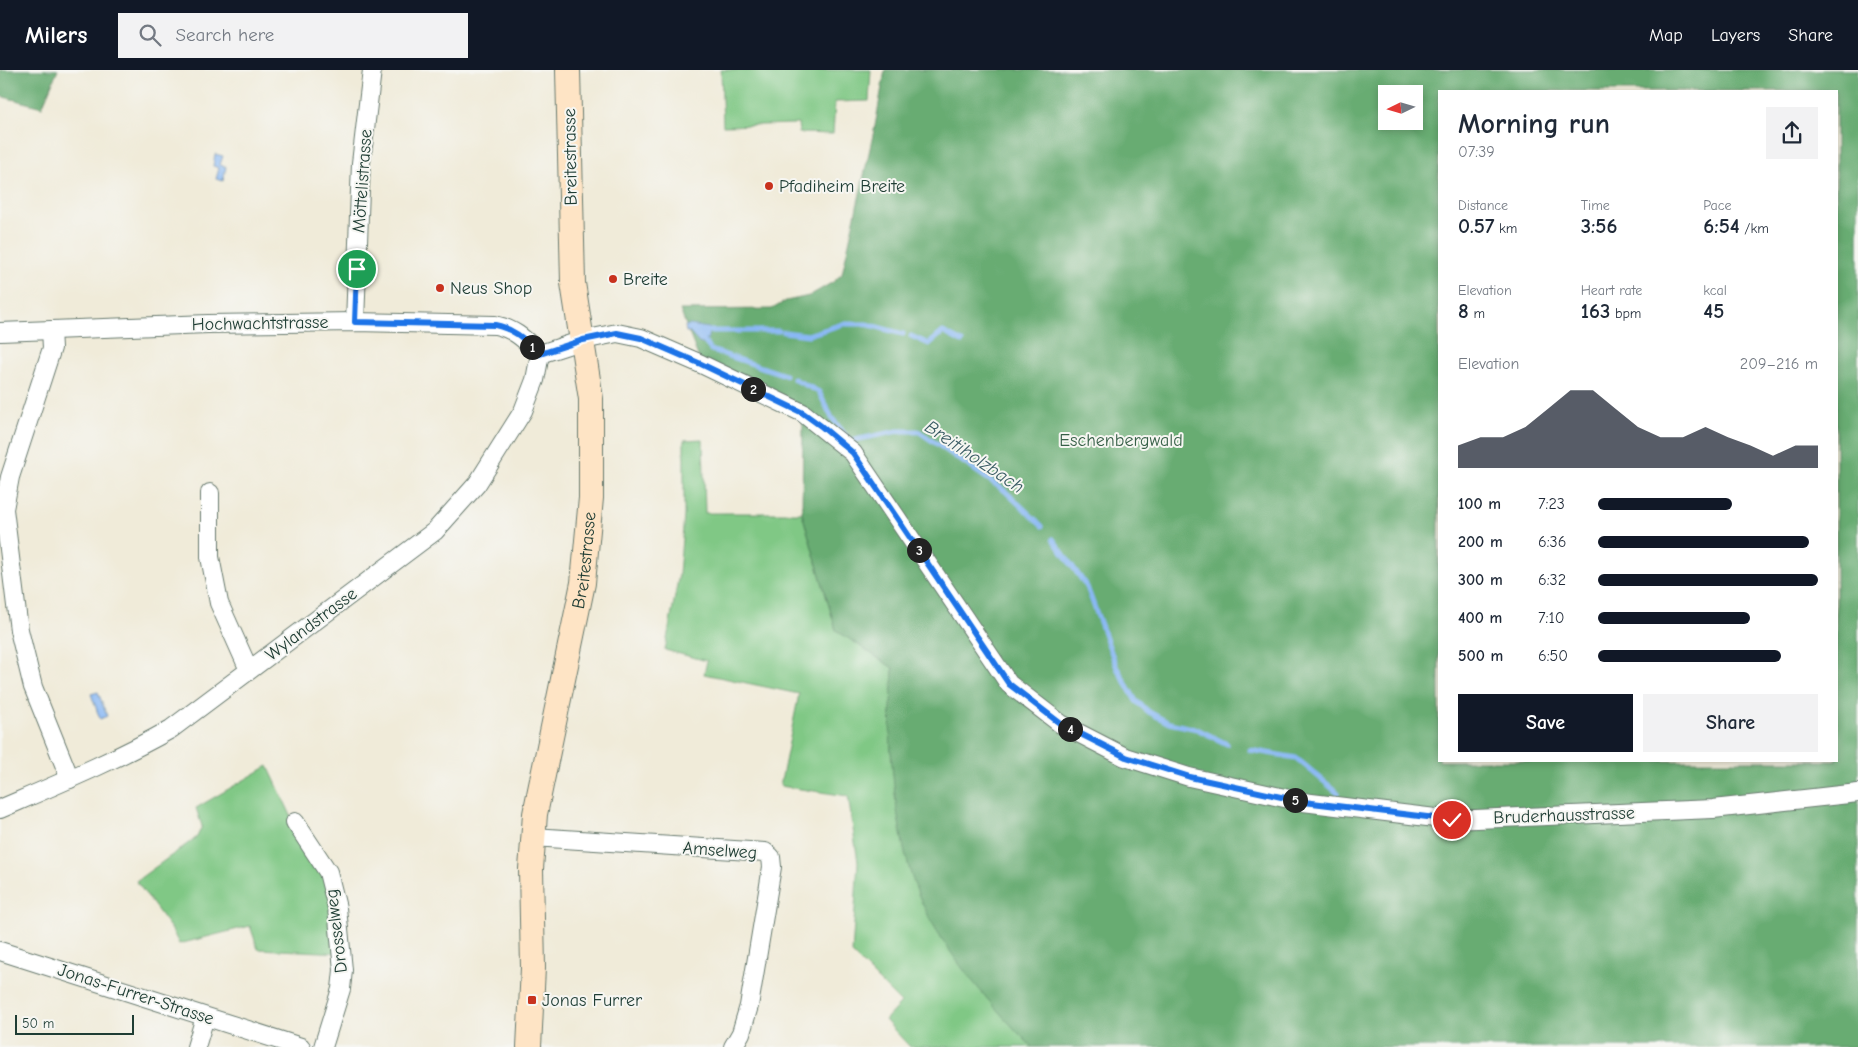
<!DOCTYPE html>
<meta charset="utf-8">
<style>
body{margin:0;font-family:"Comic Neue",sans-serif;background:#f2f2f3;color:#1f2937;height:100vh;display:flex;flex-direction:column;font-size:19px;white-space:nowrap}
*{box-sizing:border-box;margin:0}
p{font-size:16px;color:#747a83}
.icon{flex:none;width:28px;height:28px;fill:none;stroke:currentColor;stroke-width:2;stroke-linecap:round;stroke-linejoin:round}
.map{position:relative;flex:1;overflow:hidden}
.panel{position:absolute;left:1438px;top:20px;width:400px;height:672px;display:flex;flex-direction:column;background:#fff;border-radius:0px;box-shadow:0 2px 8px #0003}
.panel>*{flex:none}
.needle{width:32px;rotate:265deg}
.tools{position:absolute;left:1378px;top:15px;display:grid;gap:10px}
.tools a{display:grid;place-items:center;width:45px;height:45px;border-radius:0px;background:#fff;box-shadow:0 2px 8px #0003;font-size:25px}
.scale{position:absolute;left:15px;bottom:12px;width:119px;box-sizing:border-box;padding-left:5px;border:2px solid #1f3d34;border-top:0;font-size:14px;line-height:18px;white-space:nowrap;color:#1f3d34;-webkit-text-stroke:4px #f6f6f2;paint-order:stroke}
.pin{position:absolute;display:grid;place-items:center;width:42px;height:42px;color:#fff;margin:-21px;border:2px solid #fff;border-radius:50%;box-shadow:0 1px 5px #0007}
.km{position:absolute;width:25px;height:25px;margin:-12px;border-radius:50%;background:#222;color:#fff;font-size:14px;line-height:25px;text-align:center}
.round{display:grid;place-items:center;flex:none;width:52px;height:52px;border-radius:0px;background:#f2f2f3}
.summary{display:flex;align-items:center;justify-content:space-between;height:85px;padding:0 20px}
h1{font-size:28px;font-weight:800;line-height:38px}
.metrics{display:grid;grid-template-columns:repeat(3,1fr);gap:8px;height:85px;padding:5px 20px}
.metrics div{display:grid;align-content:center}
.metrics b{font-size:21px;font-weight:800}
.metrics small{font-size:14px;font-weight:400}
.metrics p{font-size:14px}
.chart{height:140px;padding:10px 20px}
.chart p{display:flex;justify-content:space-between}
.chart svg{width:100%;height:90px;margin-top:5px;fill:#111827;opacity:.7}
.cta{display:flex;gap:10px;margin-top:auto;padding:10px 20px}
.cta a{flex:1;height:58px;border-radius:0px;background:#111827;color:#fff;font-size:20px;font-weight:800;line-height:58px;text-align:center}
.cta a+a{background:#f2f2f3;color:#1f2937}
ul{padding:0 20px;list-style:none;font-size:16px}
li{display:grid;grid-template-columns:80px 60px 1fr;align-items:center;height:38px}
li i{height:12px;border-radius:6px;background:#111827}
header{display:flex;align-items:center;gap:30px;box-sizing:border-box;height:70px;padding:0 25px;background:#111827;color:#fff}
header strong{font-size:24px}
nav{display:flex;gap:28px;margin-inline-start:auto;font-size:18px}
.search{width:350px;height:45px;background:#f2f2f3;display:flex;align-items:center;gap:12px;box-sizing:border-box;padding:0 18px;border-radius:0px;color:#747a83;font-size:19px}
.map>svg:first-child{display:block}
.green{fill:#80c885;stroke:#50825c}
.forest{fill:#68ac72;stroke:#447453;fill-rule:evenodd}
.water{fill:#89b8f4;stroke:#547a94}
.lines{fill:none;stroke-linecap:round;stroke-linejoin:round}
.stream{stroke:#89b8f4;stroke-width:5}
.street-casing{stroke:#687a6e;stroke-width:20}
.secondary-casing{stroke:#687a6e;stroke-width:26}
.street{stroke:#fff;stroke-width:18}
.secondary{stroke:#fee4c5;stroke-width:24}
.route-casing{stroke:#fff;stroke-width:10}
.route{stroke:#1a73e8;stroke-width:6}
.poi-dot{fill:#c8321e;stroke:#f6f6f2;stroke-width:2}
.labels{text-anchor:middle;stroke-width:4;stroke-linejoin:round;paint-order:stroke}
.street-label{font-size:18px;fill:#1f3d34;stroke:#f6f6f2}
.poi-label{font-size:18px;fill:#1f3d34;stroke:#f6f6f2;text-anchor:start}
.park-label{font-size:18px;fill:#376048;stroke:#f6f6f2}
.water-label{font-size:19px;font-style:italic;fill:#3a5c64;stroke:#f6f6f2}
</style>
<header>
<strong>Milers</strong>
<div class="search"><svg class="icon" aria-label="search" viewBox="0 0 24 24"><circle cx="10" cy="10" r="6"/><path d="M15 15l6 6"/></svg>Search here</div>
<nav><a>Map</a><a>Layers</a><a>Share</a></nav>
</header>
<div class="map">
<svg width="1858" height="977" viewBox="0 0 1858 977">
<rect width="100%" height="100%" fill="#f6f6f2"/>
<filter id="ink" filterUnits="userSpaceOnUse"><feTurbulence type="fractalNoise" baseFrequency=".02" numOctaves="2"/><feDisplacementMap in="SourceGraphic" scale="10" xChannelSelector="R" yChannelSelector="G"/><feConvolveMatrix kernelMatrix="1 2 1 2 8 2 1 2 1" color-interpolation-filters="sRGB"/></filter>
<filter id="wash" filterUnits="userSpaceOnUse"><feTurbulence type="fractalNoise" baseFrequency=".0096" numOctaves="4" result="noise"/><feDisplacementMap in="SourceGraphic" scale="20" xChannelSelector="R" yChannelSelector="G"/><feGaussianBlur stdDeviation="1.12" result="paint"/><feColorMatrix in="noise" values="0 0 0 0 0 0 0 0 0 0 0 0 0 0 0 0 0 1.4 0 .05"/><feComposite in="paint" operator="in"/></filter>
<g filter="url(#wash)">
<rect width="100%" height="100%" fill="#f0ebd9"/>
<g class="green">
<polygon points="721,0 871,0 869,31 835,32 833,64 799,63 798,54 723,56"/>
<polygon points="703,369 705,443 802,443 836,560 893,598 891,680 900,754 911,803 927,843 1002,945 1032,977 910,977 885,950 901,933 852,884 858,792 848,726 780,716 799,624 704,604 707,591 665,580 679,504 684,445 684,370"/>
<polygon points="268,696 294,752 328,802 342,883 258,879 250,856 179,874 172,860 136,811 197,767 202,756 196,738"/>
</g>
<g class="forest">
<polygon points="0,0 58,0 42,37 0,26"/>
<path d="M 885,0 L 1858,0 L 1858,977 L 1032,977 C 993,937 953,893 927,843 C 902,796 895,734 891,682 C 889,654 892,626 893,598 L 836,560 L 802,443 L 803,343 L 701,294 L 680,240 L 772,239 L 786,231 L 809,226 L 833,212 L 842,204 L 875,56 ZM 1439,21 L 1836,21 L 1836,691 L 1439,691 ZM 1386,24 L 1414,24 L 1414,51 L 1386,51 Z"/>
</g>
<g class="water">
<polygon points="215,84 223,86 220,95 226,97 223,111 216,109 219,98 213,96"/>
<polygon points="689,255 709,258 710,261 705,275 699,273 689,262 686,262 685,256"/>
<polygon points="98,622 107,646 100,649 91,624"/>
</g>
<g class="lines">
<g class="stream">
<polyline points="710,261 779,261"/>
<polyline points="784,262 808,265 843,254 866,254 903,264"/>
<polyline points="911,266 929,274 943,262 962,272"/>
<polyline points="706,274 711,280 785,305"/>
<polyline points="794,309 819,322 832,348 850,371 898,361 918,361 1005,421 1042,456"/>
<polyline points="1053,469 1087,517 1117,598 1136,631 1149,642 1169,653 1197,659 1227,674"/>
<polyline points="1250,680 1296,688 1338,723"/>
</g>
</g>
</g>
<g filter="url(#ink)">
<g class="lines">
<g class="street-casing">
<g id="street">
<polyline points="355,252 361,93 372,0"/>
<polyline points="51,260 52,278 10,407 4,439 19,560 33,617 70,709"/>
<path d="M 0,262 L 208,254 L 355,252 L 495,255 C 515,259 525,270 540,284"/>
<polyline points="540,284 583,270 617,263 641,268 701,294 803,343 853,383 1009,614 1061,654 1125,687 1189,707 1303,732 1452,750 1713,739 1858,723"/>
<polyline points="210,423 210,487 219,533 249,600"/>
<path d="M 0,739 C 58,714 116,690 171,659 L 435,461 L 477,414 L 523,341 L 535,310 L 540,284"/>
<polyline points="295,752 328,802 337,838 343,900 341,919 323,977"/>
<polyline points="533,767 765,782 771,787 772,797 749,936 741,963 733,977"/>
<polyline points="0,881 301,977"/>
<polyline points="196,977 205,947"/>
</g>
</g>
<g class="secondary-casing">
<g id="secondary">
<path id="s1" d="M 529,977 L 533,898 L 531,799 L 535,744 L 583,513 L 591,428 L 591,329 L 573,213 L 568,0"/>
</g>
</g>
<use href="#street" class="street"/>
<use href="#secondary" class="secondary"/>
</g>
</g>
<g class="lines" filter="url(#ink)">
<g class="route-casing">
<path id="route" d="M 357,199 L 355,252 L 495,255 C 515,259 525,270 540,284 L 583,270 L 617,263 L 641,268 L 701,294 L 803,343 L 821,356 L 853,383 L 1009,614 L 1061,654 L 1126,687 L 1190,707 L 1304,732 L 1452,750"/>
</g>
<use href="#route" class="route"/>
</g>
<g class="poi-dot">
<circle cx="769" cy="116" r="5"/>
<circle cx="613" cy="209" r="5"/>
<circle cx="440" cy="218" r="5"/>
<rect x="527" y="925" width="10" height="10" rx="2.5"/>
</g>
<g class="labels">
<g class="street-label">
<text transform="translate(570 87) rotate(-91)" y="6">Breitestrasse</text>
<text transform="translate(362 111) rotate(-86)" y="6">Möttelistrasse</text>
<text transform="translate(260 253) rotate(-1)" y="6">Hochwachtstrasse</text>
<text dy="6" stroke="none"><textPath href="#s1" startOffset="492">Breitestrasse</textPath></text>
<text transform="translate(311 554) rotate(-37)" y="6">Wylandstrasse</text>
<text transform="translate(1564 745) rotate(-2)" y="6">Bruderhausstrasse</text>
<text transform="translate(720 780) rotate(4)" y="6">Amselweg</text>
<text transform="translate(336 861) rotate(-97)" y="6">Drosselweg</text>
<text transform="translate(136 924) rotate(18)" y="6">Jonas-Furrer-Strasse</text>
</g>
<g class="poi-label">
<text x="779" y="122">Pfadiheim Breite</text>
<text x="623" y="215">Breite</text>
<text x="450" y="224">Neus Shop</text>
<text x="542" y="936">Jonas Furrer</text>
</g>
<g class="park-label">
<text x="1121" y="376">Eschenbergwald</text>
</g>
<g class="water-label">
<text transform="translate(975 386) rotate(34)" y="7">Breitiholzbach</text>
</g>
</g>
</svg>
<div class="tools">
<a><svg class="needle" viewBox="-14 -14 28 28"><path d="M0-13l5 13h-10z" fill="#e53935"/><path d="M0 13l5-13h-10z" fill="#747a83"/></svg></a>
</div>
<div class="scale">50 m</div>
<div class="pin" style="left:357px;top:199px;background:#1e9e55"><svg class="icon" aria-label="arrive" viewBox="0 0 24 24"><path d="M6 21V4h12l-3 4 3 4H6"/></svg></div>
<div class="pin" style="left:1452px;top:750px;background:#d93025"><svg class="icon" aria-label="check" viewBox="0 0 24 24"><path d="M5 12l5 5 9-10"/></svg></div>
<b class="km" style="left:532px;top:277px">1</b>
<b class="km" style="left:753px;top:319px">2</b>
<b class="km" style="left:919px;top:480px">3</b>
<b class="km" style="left:1070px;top:659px">4</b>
<b class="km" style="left:1295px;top:730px">5</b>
<section class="panel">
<div class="summary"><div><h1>Morning run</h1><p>07:39</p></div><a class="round"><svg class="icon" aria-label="share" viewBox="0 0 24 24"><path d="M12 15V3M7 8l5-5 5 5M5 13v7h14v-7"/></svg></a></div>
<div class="metrics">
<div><p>Distance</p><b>0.57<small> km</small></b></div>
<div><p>Time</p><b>3:56</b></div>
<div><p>Pace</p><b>6:54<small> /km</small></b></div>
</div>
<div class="metrics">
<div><p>Elevation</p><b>8<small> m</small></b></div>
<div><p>Heart rate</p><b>163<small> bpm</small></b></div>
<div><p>kcal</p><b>45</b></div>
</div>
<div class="chart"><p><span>Elevation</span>209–216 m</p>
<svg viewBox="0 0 160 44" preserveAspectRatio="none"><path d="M0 44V33L10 29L20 29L30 24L40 15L50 6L60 6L70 15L80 24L90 29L100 29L110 24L120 29L130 33L140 38L150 33L160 33V44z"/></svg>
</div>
<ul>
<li><b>100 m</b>7:23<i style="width:61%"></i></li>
<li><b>200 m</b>6:36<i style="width:96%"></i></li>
<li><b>300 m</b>6:32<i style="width:100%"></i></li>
<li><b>400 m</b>7:10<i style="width:69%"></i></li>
<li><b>500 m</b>6:50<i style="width:83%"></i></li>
</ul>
<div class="cta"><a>Save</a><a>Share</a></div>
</section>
</div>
